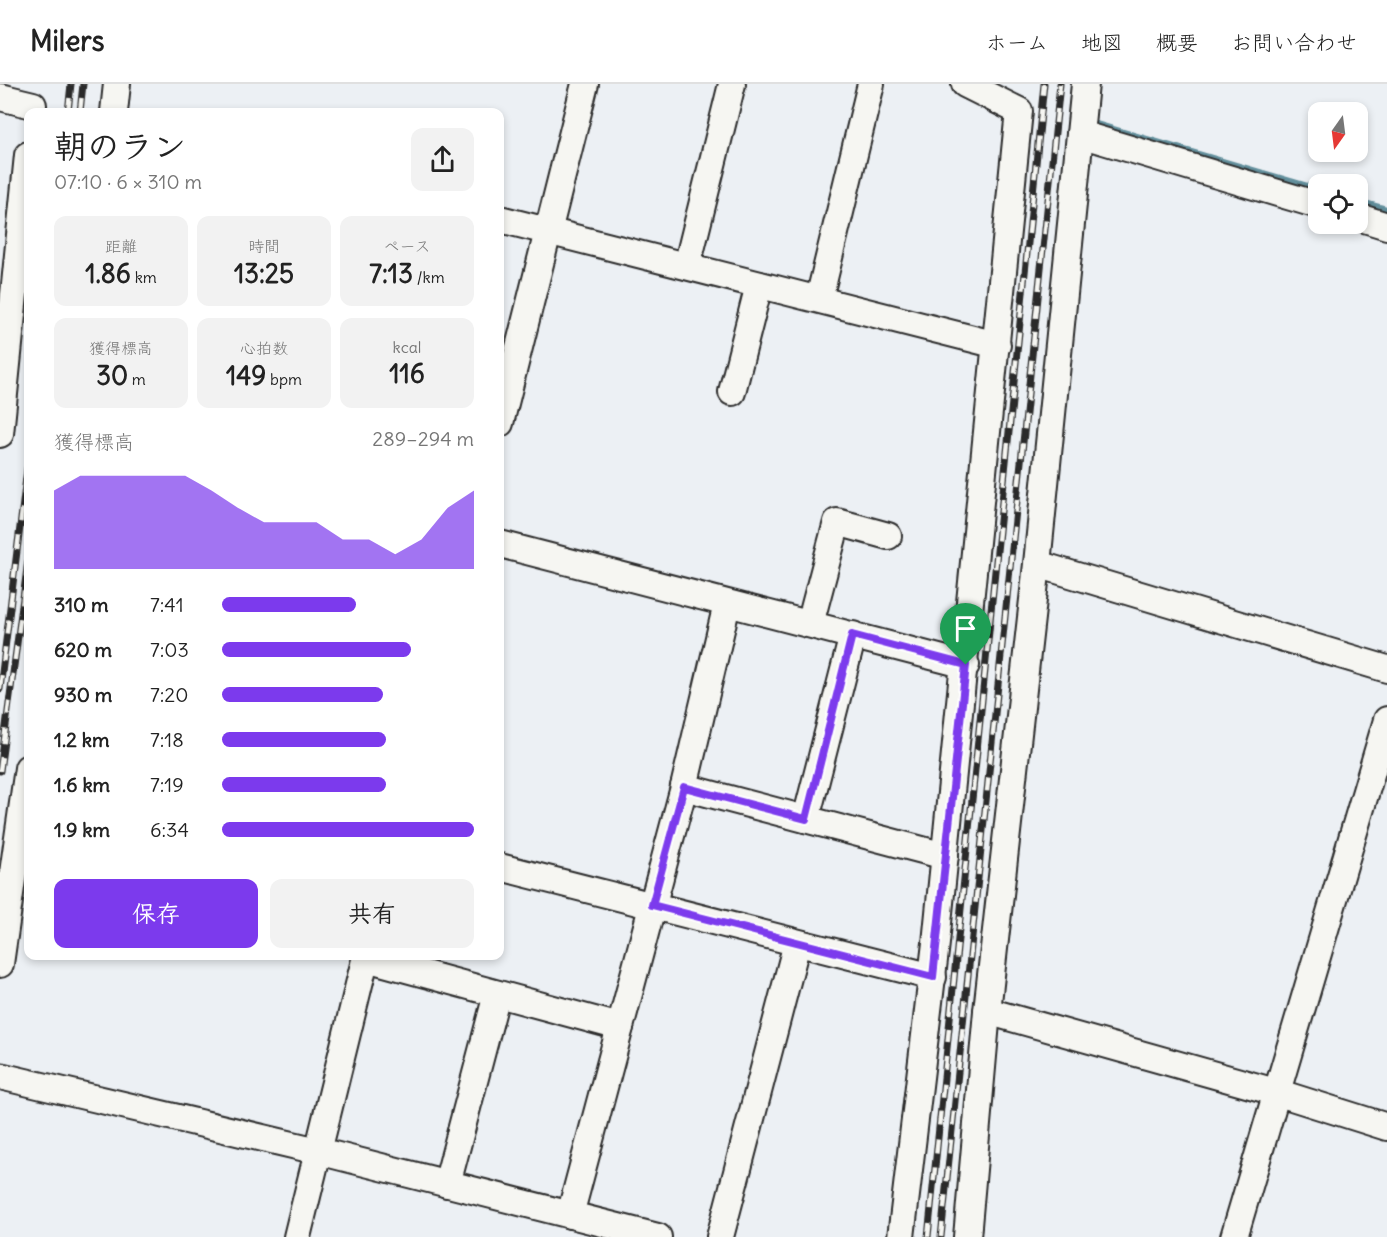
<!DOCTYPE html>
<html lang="ja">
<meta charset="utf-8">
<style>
body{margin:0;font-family:Delius,"Klee One",sans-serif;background:#f2f2f2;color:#222;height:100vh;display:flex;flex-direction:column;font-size:22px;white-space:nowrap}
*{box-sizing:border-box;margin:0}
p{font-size:20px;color:#767676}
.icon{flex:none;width:33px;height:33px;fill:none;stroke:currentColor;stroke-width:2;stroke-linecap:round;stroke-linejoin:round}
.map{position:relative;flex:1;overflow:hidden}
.side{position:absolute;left:24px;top:24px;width:480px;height:852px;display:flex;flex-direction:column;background:#fff;border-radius:12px;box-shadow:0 3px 9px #0003}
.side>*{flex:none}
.needle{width:39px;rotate:194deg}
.buttons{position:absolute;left:1308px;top:18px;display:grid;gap:12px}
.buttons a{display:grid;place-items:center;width:60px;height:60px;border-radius:12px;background:#fff;box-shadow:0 3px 9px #0003;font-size:30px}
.pin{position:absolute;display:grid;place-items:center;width:51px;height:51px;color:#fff;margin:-62px -26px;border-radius:50% 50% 50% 0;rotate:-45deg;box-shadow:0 0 6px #0007}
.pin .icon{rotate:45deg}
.round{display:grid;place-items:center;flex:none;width:63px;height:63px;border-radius:12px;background:#f2f2f2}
.headline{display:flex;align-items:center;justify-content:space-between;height:102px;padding:0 30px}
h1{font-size:33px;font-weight:800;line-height:45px}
.stats{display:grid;grid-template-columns:repeat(3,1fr);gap:9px;height:102px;padding:6px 30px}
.stats div{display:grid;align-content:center;border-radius:12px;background:#f2f2f2;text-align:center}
.stats b{font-size:26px;font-weight:800}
.stats small{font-size:16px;font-weight:400}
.stats p{font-size:16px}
.chart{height:168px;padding:12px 30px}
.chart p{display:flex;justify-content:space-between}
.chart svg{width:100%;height:108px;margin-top:6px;fill:#7c3aed;opacity:.7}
.primary-button{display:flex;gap:12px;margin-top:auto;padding:12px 30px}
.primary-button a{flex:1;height:69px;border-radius:12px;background:#7c3aed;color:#fff;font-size:24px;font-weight:800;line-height:69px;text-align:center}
.primary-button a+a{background:#f2f2f2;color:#222}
ul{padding:0 30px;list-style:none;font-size:20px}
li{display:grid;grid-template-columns:96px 72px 1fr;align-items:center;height:45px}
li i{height:15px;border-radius:8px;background:#7c3aed}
header{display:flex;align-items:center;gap:36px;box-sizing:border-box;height:84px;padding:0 30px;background:#fff;border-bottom:2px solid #e0e0e0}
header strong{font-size:28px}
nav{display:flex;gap:33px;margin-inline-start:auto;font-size:21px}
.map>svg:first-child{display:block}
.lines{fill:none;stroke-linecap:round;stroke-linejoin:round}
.stream{stroke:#628f9c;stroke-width:8}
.minor-casing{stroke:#2b2b2b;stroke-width:30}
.minor{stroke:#f6f6f2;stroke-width:26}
.rail-casing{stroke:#2b2b2b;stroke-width:7}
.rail{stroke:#f6f6f2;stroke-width:4.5;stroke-dasharray:14;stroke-linecap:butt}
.route-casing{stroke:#fff;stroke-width:12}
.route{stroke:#7c3aed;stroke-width:8}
</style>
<header>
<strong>Milers</strong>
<nav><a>ホーム</a><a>地図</a><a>概要</a><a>お問い合わせ</a></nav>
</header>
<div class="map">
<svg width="1387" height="1153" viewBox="0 0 1387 1153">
<rect width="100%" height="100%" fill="#ecf0f4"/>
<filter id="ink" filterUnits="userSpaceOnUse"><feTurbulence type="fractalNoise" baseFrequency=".0167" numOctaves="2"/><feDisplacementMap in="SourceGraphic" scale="12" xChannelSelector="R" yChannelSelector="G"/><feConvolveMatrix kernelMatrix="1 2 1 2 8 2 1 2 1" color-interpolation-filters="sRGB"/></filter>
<g filter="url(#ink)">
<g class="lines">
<g class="stream">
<polyline points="1093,40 1318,106"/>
<polyline points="1358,118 1387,126"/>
</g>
<g class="minor-casing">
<g id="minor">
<polyline points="0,13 33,21"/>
<polyline points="114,28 117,0"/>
<polyline points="1080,50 1318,121"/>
<polyline points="1358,133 1387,142"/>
<polyline points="500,135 997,261"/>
<polyline points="687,182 732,0"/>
<polyline points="819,215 871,0"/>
<polyline points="732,308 759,201"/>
<polyline points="500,339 585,0"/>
<polyline points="0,350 28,71"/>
<polyline points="500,460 966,581"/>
<polyline points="1037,480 1387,585"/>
<polyline points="810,540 837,438 888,452"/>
<polyline points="684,703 945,772"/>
<polyline points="806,735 853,551"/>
<polyline points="500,783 933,893"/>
<polyline points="366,874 620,943"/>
<polyline points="0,880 28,684"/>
<polyline points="987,927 1279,1009 1387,1043"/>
<polyline points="0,992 318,1067 658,1153"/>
<polyline points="447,1100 497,910"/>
<polyline points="570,1131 684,703 727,520"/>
<polyline points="297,1153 366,872"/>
<polyline points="720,1153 797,859"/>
<polyline points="901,1153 936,859 1019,27 965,0"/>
<polyline points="967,1153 987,927 1037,480 1085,0"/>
<polyline points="1234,1153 1387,636"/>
</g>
</g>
<use href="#minor" class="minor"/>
<g class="rail-casing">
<g id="rail">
<polyline points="68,28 71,0"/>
<polyline points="80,28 83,0"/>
<polyline points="0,605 28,378"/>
<polyline points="0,687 28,477"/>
<polyline points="928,1153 1044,0"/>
<polyline points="941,1153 1060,0"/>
</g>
</g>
<use href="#rail" class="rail"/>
</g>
</g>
<g class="lines" filter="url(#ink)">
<g class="route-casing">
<polygon id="route" points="852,551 966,581 933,893 652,821 684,703 806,735"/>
</g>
<use href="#route" class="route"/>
</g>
</svg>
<div class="buttons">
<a><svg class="needle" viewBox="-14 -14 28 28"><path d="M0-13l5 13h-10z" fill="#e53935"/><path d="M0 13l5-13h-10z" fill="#767676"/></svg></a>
<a><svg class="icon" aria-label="locate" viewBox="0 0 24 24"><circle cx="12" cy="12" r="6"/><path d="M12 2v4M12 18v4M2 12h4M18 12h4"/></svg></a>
</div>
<div class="pin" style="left:966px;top:581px;background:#1e9e55"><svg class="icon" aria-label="arrive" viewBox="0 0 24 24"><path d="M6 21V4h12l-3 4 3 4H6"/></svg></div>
<section class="side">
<div class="headline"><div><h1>朝のラン</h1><p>07:10 · 6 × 310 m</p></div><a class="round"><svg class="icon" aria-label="share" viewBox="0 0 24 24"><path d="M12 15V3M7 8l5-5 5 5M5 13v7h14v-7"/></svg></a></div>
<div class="stats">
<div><p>距離</p><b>1.86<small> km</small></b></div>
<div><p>時間</p><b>13:25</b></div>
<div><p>ペース</p><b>7:13<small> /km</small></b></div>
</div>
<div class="stats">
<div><p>獲得標高</p><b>30<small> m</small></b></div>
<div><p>心拍数</p><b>149<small> bpm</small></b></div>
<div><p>kcal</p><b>116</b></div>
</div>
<div class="chart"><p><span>獲得標高</span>289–294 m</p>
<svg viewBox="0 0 160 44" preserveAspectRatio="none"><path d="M0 44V12L10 6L20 6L30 6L40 6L50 6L60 12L70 19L80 25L90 25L100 25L110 32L120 32L130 38L140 32L150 19L160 12V44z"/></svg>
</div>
<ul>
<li><b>310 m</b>7:41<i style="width:53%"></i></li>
<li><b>620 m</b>7:03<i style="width:75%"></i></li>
<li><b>930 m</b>7:20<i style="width:64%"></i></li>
<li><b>1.2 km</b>7:18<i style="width:65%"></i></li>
<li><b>1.6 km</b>7:19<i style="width:65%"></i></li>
<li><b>1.9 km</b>6:34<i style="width:100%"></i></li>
</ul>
<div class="primary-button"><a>保存</a><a>共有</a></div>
</section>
</div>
